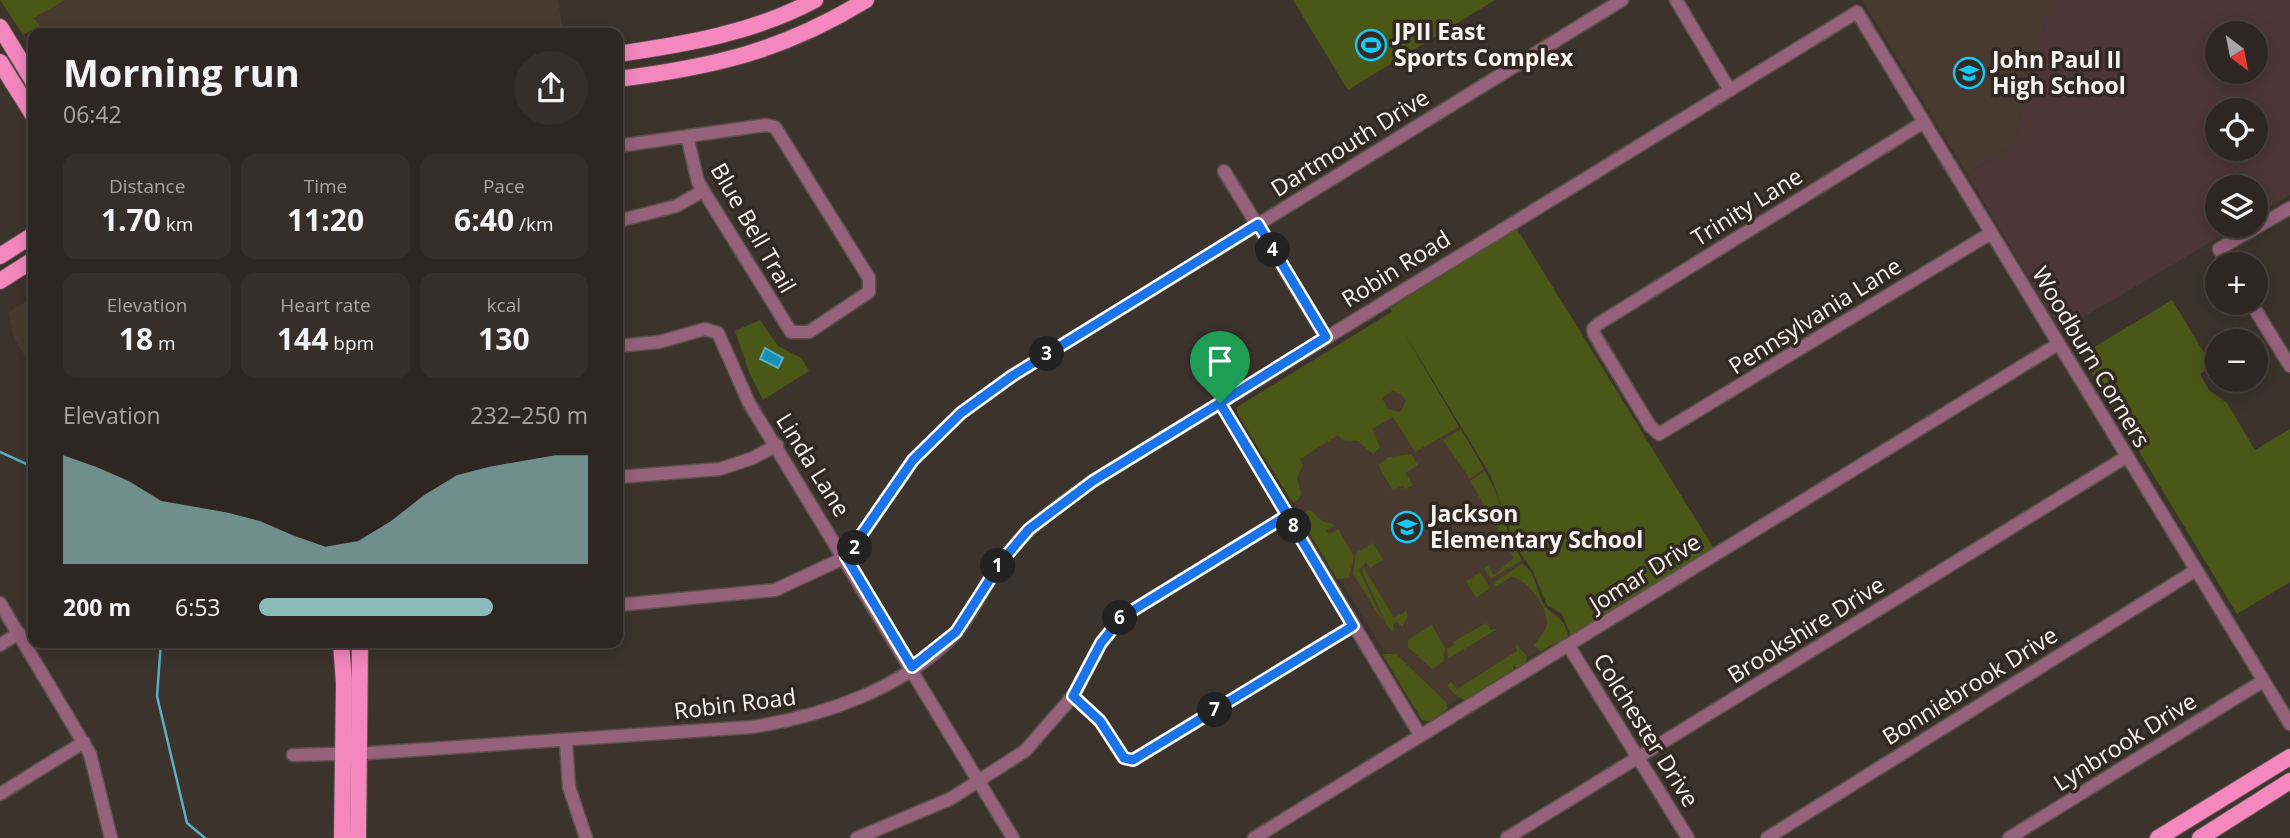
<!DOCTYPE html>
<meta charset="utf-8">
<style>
body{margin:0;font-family:"Open Sans",sans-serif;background:#362e2a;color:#f1f3f6;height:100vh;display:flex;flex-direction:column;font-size:26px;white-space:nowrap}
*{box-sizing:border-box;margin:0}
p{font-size:23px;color:#a7a5a5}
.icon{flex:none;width:38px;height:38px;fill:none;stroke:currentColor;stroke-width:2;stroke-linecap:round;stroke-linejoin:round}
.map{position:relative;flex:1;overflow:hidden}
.drawer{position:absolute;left:28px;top:28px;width:595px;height:620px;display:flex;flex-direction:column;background:#2e2622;border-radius:14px;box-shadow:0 4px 18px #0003,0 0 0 2px #494340}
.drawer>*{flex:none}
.needle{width:46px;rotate:148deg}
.controls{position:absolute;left:2205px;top:21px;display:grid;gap:14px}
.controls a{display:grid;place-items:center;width:63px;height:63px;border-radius:50%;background:#2e2622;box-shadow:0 4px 18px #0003,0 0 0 2px #494340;font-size:35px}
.pin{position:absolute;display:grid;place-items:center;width:60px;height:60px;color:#fff;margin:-72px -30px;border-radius:50% 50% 50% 0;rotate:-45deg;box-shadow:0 0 7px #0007}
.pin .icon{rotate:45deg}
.km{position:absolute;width:35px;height:35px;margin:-18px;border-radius:50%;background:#222;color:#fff;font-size:19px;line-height:35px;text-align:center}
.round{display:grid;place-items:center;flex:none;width:74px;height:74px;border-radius:37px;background:#362e2a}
.overview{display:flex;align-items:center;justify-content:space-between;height:119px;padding:0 35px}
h1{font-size:38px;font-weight:700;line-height:52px}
.figures{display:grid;grid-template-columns:repeat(3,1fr);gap:10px;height:119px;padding:7px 35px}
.figures div{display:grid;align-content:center;border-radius:14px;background:#362e2a;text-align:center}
.figures b{font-size:30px;font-weight:700}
.figures small{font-size:19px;font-weight:400}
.figures p{font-size:19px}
.chart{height:196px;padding:14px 35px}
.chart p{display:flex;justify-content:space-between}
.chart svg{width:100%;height:126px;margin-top:7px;fill:#8bbbb9;opacity:.7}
ul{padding:0 35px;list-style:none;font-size:23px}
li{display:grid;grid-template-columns:112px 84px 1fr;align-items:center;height:52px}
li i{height:18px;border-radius:9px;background:#8bbbb9}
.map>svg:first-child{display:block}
.built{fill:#483a2f}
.industrial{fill:#4c3736;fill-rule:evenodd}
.green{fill:#4b5717;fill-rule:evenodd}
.water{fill:#1691b6;stroke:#5aaec7;stroke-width:2}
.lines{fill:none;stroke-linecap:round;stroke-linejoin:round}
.stream{stroke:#5aaec7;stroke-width:2.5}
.minor-casing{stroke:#5b524c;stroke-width:15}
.major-casing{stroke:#5b524c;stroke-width:18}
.minor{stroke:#96617a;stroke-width:12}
.major{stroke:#f487be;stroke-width:16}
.route-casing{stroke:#fff;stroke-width:14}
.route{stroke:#1a73e8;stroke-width:9}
.labels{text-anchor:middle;stroke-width:7;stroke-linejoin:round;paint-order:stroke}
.poi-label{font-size:23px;font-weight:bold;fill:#f9f3ef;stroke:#322923;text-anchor:start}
.street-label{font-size:23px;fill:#f9f3ef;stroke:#322923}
</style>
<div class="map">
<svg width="2290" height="838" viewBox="0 0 2290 838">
<rect width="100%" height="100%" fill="#3d332d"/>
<g class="built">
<polygon points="65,0 558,0 563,33 33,33 33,39 29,32 39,26 34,18"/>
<polygon points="1862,0 2051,0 2013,146 1967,174"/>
<polygon points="33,297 33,370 13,336 9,312"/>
<polygon points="1389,313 1495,488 1510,539 1546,609 1559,616 1568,633 1425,719 1236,408"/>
</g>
<path class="industrial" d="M 2051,0 L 2290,0 L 2290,195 L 2256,215 L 2256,187 L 2217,187 L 2217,226 L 2238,226 L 2060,331 L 1967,174 L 2013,146 ZM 2217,33 L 2256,33 L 2256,72 L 2217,72 ZM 2217,110 L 2256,110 L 2256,149 L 2217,149 Z"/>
<g class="green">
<polygon points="0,0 65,0 34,18 40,26 23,35"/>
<polygon points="1293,0 1495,0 1348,90"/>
<path d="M 1517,229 L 1714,549 L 1571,637 L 1562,614 L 1547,605 L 1533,571 L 1515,545 L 1491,476 L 1403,331 L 1459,427 L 1415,452 L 1393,417 L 1372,429 L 1380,447 L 1373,454 L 1358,441 L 1342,440 L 1338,435 L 1300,459 L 1303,465 L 1297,478 L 1301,494 L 1298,500 L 1292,502 L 1237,413 L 1237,407 L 1392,312 L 1390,308 ZM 1392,391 L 1400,393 L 1406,401 L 1400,412 L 1388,409 L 1382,398 Z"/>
<polygon points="2172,300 2212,366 2200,374 2209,390 2227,403 2255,450 2290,429 2290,582 2237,614 2081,355"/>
<polygon points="760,320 778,346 801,358 809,371 763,400 749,372 735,331"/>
<polygon points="1461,429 1484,469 1470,479 1443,440"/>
<polygon points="1411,454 1418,465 1405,473 1413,485 1405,489 1403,485 1393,491 1378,465 1389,457"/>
<polygon points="1485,471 1498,497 1503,516 1494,522 1470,481"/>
<polygon points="1310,510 1322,521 1335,525 1326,531 1329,534 1338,529 1354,556 1349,578 1337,579 1303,523 1301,514"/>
<polygon points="1503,517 1513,545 1522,560 1491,579 1484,568 1488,566 1494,575 1514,558 1495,523"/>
<polygon points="1373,543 1383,560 1370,568 1366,562 1359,570 1384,623 1353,574 1356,553"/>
<path d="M 1522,564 C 1537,571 1536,595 1546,607 C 1555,618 1566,618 1568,637 L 1541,651 L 1534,646 C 1538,637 1547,632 1547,622 C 1547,606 1526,578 1511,577 L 1495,587 L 1493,583 Z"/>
<polygon points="1363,566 1394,618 1406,611 1408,616 1402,627 1397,622 1393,624 1394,632 1388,627 1362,572"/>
<polygon points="1480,572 1490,588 1476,598 1466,581"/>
<polygon points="1486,623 1491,630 1497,629 1448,659 1447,649 1454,645 1453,642"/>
<polygon points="1432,625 1445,648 1443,662 1432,669 1408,647 1408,640"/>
<polygon points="1516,644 1527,656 1526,662 1517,668 1513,666 1514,669 1464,700 1454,694 1447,685 1451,682 1457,689 1517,651"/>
<polygon points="1382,654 1396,654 1447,703 1448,709 1430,722 1422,720"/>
</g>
<polygon class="water" points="765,348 783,358 778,368 760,359"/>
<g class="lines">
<g class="stream">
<polyline points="0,452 33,467"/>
<polyline points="161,642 157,696 187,823 205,838"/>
</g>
<g class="minor-casing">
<g id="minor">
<polyline points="1676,0 1729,89"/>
<polyline points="1924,122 1598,324 1593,329 1594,334 1650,426 1659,434 1991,233"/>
<polyline points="618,146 766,125 775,127 869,278 869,292 809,332 791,332 698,182 687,136"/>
<polyline points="1224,171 1326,337"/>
<polyline points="618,221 676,206 703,191"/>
<polyline points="2228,264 2219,249 2290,208"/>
<polyline points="2251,303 2290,366"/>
<polyline points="618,346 659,342 705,329 718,333 749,403 1013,838"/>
<polyline points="1220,403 1420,735"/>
<polyline points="618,477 720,469 753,458 777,445"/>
<polyline points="0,603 90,754 111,838"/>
<polyline points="618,605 775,590 846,557 913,460 961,413 1012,376 1622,0"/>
<polyline points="0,645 19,633"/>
<polyline points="1568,645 1688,838"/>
<polyline points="1073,696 1100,721 1124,758 1133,760 1353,626"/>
<polyline points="566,742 569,787 586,838"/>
<path d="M 293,755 L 370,753 L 752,727 C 823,716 903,689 954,635 C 973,614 984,585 1000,563 C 1025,529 1059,505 1093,481 L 1857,12 L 2290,724"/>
<polyline points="0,794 84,742"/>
<polyline points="857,838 950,799 1025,751 1073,696 1101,643 1122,617 1288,515"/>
<polyline points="1254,838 2058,344"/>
<polyline points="1507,838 2126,457"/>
<polyline points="1767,838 2196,570"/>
<polyline points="2009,838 2263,681"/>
</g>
</g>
<g class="major-casing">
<g id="major">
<polyline points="0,27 33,81"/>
<path d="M 618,54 C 686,44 753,33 815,0"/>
<polyline points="0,62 33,115"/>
<path d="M 618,79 C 713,67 783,51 866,0"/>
<polyline points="0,256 33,235"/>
<polyline points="0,281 33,260"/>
<polyline points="341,642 344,683 342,838"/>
<polyline points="358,838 360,642"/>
<polyline points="2158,838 2290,757"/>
<polyline points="2200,838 2290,781"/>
</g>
</g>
<use href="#minor" class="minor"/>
<use href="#major" class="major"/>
</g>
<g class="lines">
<g class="route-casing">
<polyline id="route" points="1220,403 1093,481 1029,529 1001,562 956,632 912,667 846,557 913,460 961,413 1012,376 1258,224 1326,337 1220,403 1288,515 1122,617 1101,643 1073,696 1100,721 1124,758 1133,760 1353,626 1220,403"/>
</g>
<use href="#route" class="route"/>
</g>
<defs>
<g id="stadium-ring" transform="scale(1.575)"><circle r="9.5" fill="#322923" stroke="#15cafb" stroke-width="1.5"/><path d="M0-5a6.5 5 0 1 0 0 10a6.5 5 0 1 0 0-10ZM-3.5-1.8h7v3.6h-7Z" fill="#15cafb"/></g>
<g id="school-ring" transform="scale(1.575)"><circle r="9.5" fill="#322923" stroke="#15cafb" stroke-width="1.5"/><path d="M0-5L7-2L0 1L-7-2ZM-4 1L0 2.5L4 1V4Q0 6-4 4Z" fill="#15cafb"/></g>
</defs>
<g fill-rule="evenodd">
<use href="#stadium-ring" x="1371" y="45"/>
<use href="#school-ring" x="1969" y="73"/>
<use href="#school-ring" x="1407" y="527"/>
</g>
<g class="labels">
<g class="poi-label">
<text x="1394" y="40">JPII East<tspan x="1394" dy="26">Sports Complex</tspan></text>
<text x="1992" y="68">John Paul II<tspan x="1992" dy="26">High School</tspan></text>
<text x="1430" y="522">Jackson<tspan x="1430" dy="26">Elementary School</tspan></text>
</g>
<g class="street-label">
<text transform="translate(1350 143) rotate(-32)" y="8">Dartmouth Drive</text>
<text transform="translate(1747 207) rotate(-32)" y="8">Trinity Lane</text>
<text transform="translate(753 228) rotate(60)" y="8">Blue Bell Trail</text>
<text transform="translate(1396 269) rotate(-32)" y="8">Robin Road</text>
<text transform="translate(1815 316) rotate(-32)" y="8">Pennsylvania Lane</text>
<text transform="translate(2091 357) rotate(59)" y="8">Woodburn Corners</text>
<text transform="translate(813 465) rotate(58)" y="8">Linda Lane</text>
<text transform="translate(1645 573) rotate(-32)" y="8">Jomar Drive</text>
<text transform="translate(1806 630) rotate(-32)" y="8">Brookshire Drive</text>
<text transform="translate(1970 686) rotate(-32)" y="8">Bonniebrook Drive</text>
<text transform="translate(735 704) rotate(-7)" y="8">Robin Road</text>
<text transform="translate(1646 730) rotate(58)" y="8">Colchester Drive</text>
<text transform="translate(2125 742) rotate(-32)" y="8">Lynbrook Drive</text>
</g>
</g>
</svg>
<div class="controls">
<a><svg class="needle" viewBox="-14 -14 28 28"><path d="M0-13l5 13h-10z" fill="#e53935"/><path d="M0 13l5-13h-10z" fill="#a7a5a5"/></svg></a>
<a><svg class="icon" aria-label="locate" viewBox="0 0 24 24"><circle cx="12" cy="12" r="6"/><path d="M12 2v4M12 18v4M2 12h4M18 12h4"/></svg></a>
<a><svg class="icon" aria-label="layers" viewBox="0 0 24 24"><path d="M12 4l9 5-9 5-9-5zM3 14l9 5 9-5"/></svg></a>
<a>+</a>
<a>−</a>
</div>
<div class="pin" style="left:1220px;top:403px;background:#1e9e55"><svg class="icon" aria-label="arrive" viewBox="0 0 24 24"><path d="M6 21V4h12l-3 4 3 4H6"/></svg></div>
<b class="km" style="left:998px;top:566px">1</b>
<b class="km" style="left:855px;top:548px">2</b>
<b class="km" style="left:1047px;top:354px">3</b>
<b class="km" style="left:1273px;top:250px">4</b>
<b class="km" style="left:1120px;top:618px">6</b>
<b class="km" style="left:1215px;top:710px">7</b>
<b class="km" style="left:1294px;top:526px">8</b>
<section class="drawer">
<div class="overview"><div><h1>Morning run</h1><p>06:42</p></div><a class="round"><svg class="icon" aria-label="share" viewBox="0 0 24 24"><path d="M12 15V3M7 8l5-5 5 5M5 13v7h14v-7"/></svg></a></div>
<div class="figures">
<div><p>Distance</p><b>1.70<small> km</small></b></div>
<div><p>Time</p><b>11:20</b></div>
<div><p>Pace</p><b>6:40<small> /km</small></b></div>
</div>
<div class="figures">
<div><p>Elevation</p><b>18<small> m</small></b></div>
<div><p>Heart rate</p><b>144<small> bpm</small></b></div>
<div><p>kcal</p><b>130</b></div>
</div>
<div class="chart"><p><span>Elevation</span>232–250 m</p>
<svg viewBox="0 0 160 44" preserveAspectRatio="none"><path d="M0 44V6L10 10L20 15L30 22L40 24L50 26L60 29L70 34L80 38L90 36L100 29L110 20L120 13L130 10L140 8L150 6L160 6V44z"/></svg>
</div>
<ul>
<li><b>200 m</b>6:53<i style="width:71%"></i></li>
</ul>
</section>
</div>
